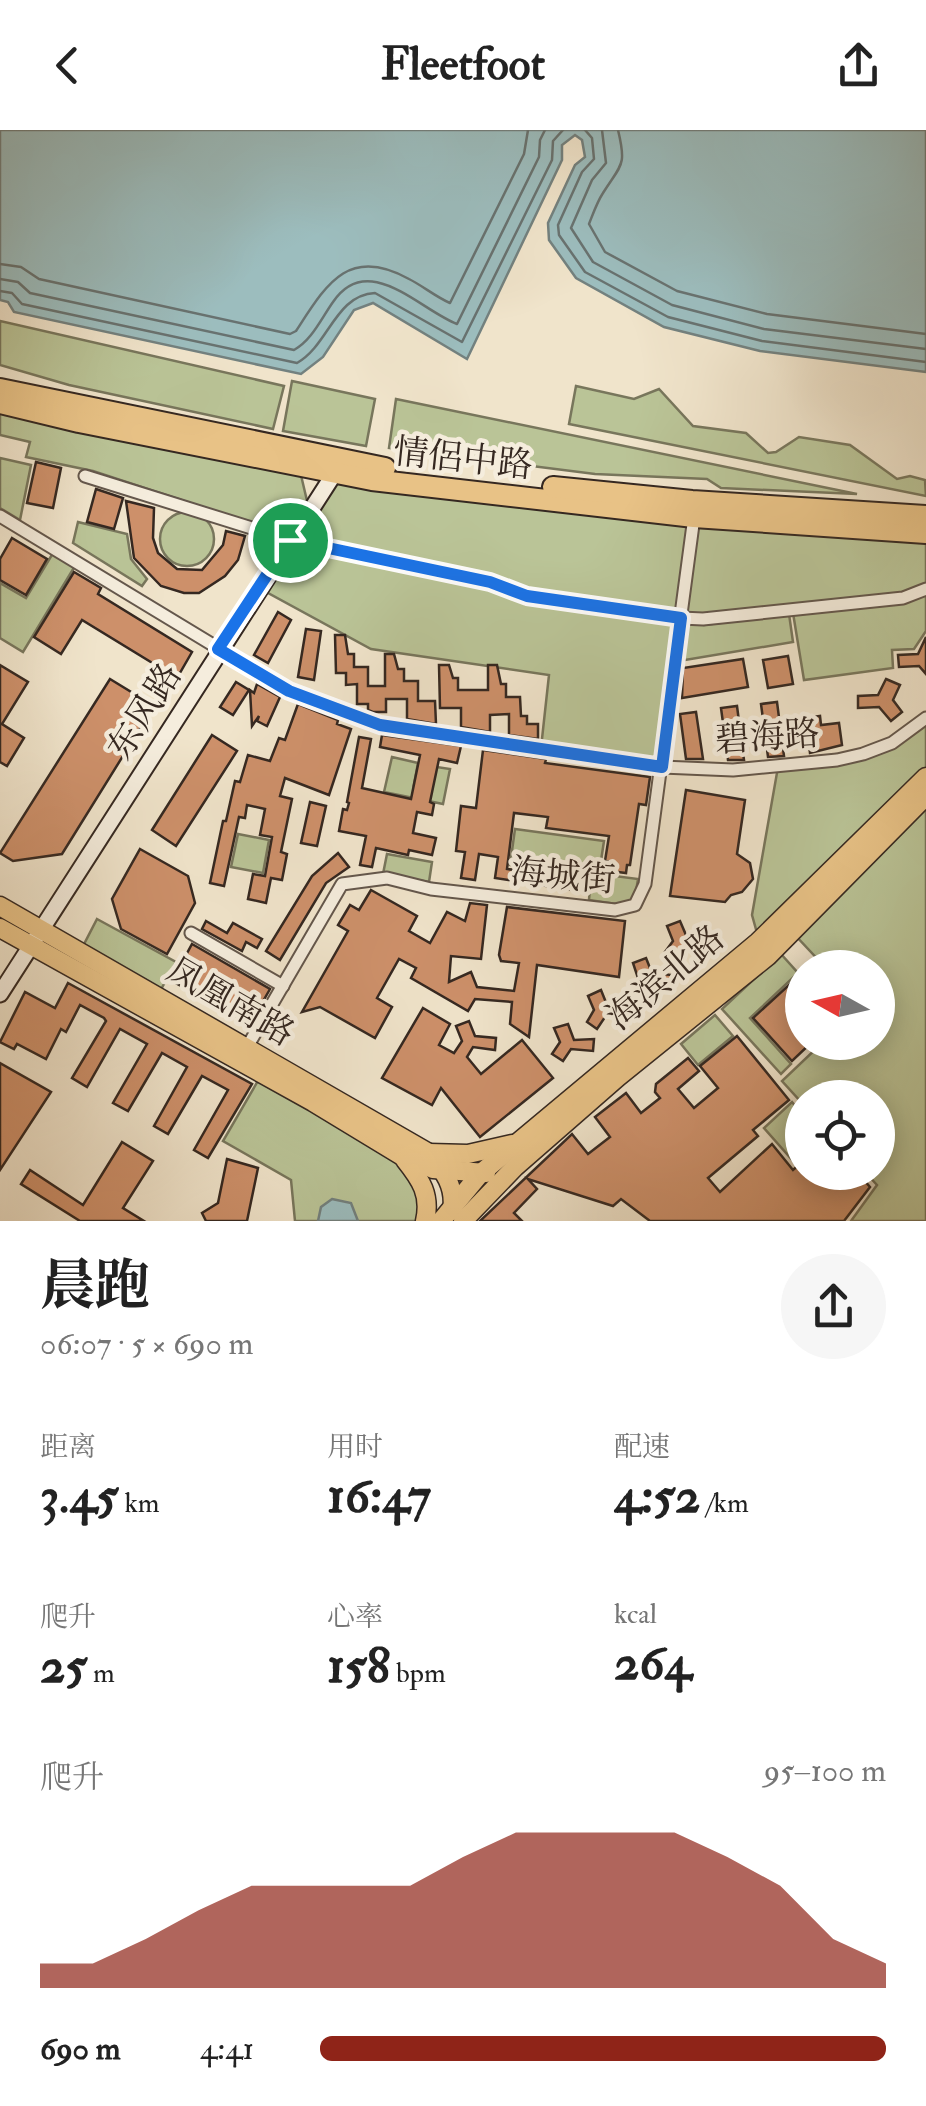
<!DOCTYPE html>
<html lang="zh">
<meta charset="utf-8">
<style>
body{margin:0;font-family:"IM FELL Double Pica","Noto Serif SC",serif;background:#f6f6f6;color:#222;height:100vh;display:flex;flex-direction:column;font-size:38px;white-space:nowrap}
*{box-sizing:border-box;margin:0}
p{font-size:32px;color:#767676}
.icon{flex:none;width:55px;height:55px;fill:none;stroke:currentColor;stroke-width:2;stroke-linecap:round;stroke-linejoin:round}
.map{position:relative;height:1091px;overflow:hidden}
.drawer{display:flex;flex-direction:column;background:#fff;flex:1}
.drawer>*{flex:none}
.needle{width:65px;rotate:278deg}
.buttons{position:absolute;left:785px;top:820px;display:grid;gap:20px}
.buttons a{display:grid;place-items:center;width:110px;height:110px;border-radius:50%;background:#fff;box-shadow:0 5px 25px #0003;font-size:50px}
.pin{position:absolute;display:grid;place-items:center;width:85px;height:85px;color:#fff;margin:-42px;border:5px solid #fff;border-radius:50%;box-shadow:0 2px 10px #0007}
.round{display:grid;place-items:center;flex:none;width:105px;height:105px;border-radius:52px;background:#f6f6f6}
.summary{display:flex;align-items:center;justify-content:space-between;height:170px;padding:0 40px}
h1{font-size:55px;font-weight:700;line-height:75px}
.stats{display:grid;grid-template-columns:repeat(3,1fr);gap:15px;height:170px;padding:10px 40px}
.stats div{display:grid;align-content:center}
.stats b{font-size:50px;font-weight:700}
.stats small{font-size:28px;font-weight:400}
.stats p{font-size:28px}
.chart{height:280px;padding:20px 40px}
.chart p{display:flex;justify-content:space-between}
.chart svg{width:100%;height:180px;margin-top:10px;fill:#8f2418;opacity:.7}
ul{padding:0 40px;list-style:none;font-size:32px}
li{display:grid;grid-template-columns:160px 120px 1fr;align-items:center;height:75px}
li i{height:25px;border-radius:12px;background:#8f2418}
header{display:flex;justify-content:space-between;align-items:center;height:130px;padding:0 40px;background:#fff;font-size:45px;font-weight:700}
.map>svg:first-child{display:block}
.green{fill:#bac497;stroke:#78765c;stroke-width:2.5}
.water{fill:#9cbdbe;stroke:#73817f;stroke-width:2.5}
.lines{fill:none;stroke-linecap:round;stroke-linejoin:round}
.shore{stroke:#687270;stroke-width:2.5}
.building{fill:#cd906a;stroke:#352821;stroke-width:2.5}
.street-casing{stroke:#64574c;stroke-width:15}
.secondary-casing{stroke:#352821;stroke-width:19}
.primary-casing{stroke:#352821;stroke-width:21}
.highway-casing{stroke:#352821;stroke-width:24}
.street{stroke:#f5eddd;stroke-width:11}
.secondary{stroke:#f5eddd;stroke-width:15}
.primary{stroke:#e8c286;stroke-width:18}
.highway{stroke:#e8c286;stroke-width:20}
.route-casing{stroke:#fff;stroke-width:20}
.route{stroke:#1a73e8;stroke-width:12}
.labels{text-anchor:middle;stroke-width:9;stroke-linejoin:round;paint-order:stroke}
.street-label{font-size:35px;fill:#352821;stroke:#f5eddd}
</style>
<header><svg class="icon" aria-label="back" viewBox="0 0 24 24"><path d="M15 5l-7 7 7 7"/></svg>Fleetfoot<svg class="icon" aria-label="share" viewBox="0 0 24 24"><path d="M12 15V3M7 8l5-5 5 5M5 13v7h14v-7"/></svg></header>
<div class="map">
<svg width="926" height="1091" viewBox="0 0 926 1091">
<rect width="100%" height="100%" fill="#f0e4cb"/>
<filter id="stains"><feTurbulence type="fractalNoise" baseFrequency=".002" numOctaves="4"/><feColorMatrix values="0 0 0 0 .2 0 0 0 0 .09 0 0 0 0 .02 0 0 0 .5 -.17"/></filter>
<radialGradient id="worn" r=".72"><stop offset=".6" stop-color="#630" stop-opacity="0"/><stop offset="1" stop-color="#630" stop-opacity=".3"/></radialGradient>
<g class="green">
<polygon points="0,191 284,256 273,299 69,255 0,235"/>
<polygon points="292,251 375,269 366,316 283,301"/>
<polygon points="576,256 634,269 659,259 693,296 746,303 768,323 776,322 799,307 850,315 897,349 910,346 925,350 926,366 569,294"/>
<polygon points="396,269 857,364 721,358 707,349 595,344 389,318"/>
<polygon points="0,274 300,341 308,375 288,405 93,341 26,327 30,312 0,305"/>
<polygon points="0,328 31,335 20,390 0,378"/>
<polygon points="334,345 695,387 926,410 926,458 903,468 676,487 655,631 541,618 549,545 371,519 259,458"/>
<circle cx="187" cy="409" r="27"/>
<polygon points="78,392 127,404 131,429 147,449 142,456 73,413"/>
<polygon points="53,423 75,436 23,522 0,508 0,453 26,468"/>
<polygon points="926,465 926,501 914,519 892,520 893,538 804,550 793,483"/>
<polygon points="789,484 793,512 679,531 684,492 704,495"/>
<polygon points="926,588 926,645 759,810 752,785 778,637 863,625"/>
<polygon points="392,627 418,633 414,654 437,637 450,639 443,674 384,662"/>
<polygon points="926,678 926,1091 851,1091 877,1055 866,1043 878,1042 878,968 802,968 802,973 782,951 822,913 878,912 878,838 825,837 796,806"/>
<polygon points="515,699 604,711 599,744 638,749 635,768 623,775 589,770 591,746 510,735"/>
<polygon points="238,704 269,710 263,743 231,737"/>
<polygon points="387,724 432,732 429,752 383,744"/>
<polygon points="97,789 176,832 159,863 81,820"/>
<polygon points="781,824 798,843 750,888 791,934 781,944 722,879"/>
<polygon points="715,885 733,906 698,935 681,914"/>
<polygon points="259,949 398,1030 418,1059 421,1081 418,1091 295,1091 291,1050 223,1011"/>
<polygon points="792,972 802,984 802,1025 794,1032 764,998"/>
</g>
<g class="water">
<polygon points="0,0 926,0 926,242 760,221 664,197 576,148 549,110 548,93 575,35 585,27 582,10 575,5 562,15 562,30 467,229 373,173 354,180 323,227 301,244 14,182 8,172 0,170"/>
<polygon points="332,1069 351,1073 358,1091 318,1091 321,1077"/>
</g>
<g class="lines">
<g class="shore">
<polyline points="585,0 592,8 594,29 582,42 558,95 559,105 585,142 668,187 762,211 926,232"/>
<polyline points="602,0 606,33 592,50 571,98 593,132 672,175 764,199 926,219"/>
<path d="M 618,0 C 627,37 621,34 603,63 C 597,72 593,84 589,94 L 605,122 L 677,161 L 767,184 L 926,204"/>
<path d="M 0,134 L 21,137 L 39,149 L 290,204 L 296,201 C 326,155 348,115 409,149 C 423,156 436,167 450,173 L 524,24 L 528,0"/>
<path d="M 0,149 L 18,152 L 30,163 L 294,220 C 312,210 321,189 333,172 C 368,120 420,180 457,194 L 539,27 L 540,10 L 545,0"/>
<path d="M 0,161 L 12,163 L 22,174 L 297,233 C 329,215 335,165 375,163 L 462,212 L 552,30 L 553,11 L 563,0"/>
</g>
</g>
<g class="building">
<polygon points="36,332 61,338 53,378 27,373"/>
<polygon points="96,359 123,368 114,399 87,392"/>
<polygon points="126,371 154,378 153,408 158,423 177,439 202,440 223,415 226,401 245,406 238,430 225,446 199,463 184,463 161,456 134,428"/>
<polygon points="12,408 47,429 26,465 0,450 0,429"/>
<polygon points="74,442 101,458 98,464 192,522 177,548 82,490 61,524 34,507"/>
<polygon points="278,482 291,490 268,533 254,525"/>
<polygon points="306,499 321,501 314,550 298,547"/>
<polygon points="335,505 345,505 348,524 354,524 354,537 368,537 368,556 385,556 385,524 394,524 398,539 404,539 404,551 418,551 418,571 435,571 436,594 407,589 407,569 386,569 386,582 373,582 368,580 368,574 357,574 357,554 346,555 346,543 336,543"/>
<polygon points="926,507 926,544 919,536 899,537 898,525 918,524"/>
<polygon points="788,526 793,554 768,558 763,530"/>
<polygon points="743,529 748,557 682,568 683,538"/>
<polygon points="0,535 28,552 2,594 24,608 7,636 0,632"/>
<polygon points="439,535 449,535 453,548 458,548 458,560 488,560 488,535 497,535 501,554 506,554 506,567 520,567 521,586 527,586 527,594 538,594 538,609 509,605 509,584 490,585 490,602 461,597 461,578 440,578"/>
<polygon points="110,549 154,576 62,724 13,731 0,723"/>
<polygon points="886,549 900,555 893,570 902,582 891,591 879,577 858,578 858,566 878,565"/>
<polygon points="236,552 249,560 233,585 220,577"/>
<polygon points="257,554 280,567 267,596 257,591 259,586 252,596 250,560 254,563"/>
<polygon points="777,572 784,626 768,627 761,574"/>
<polygon points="298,574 338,590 337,594 351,599 329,665 285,648 280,666 292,669 281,722 287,724 282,750 271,748 266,773 248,769 253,744 265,746 272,707 260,705 265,679 247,675 245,688 239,687 224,756 210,753 223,691 226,691 235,651 240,652 248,625 270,631 279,608 285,610"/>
<polygon points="737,576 744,630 728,630 721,578"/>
<polygon points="696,582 703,629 686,629 680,584"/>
<polygon points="820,586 821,595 839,593 842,615 810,623 806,588"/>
<polygon points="212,605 237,621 176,716 152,700"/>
<polygon points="382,605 461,616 457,633 439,629 430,672 434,674 432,685 417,682 413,703 436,708 432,725 409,720 408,725 376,718 372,737 360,735 366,706 339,701 343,679 347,680 349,673 347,672 359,607 371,609 362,658 411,669 420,625 380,617"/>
<polygon points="483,620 546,629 545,633 650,647 646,675 639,674 630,735 627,735 626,743 610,741 612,732 605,731 609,706 546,698 548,687 514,683 507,739 587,749 585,762 495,748 498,727 479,724 475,750 461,748 465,722 456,721 461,676 476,678"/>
<polygon points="686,660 745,670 737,724 750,733 753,749 742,762 731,765 725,772 670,766"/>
<polygon points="310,672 326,676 317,716 301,713"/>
<polygon points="140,719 188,746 195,773 167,824 121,799 112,769"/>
<polygon points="338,723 349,737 326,753 280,830 266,821 312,746"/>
<polygon points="371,760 417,786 409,801 430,813 447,782 465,791 470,773 487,775 481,829 451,826 449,852 471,842 477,857 514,861 519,833 501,831 499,825 507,777 625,791 619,847 537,835 529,907 510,894 512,872 475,869 468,881 411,848 416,838 399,829 377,868 392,877 375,908 320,877 302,882 348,801 338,795 350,775 359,780"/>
<polygon points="206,791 227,803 233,793 262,809 257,818 246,812 242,821 202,799"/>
<polygon points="680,791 686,805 707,808 706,819 684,817 676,829 665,822 673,811 667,796"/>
<polygon points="192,814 270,859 250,894 172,851"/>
<polygon points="646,828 652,843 672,845 671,857 650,854 642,866 631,859 638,848 633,833"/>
<polygon points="802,843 802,912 812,912 792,931 753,888"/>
<polygon points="68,853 252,954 208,1028 194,1020 228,960 202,946 168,1004 154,996 187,937 162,923 128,981 113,973 147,914 120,899 87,957 72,948 106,891 104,888 80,875 66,902 61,899 46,929 17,914 14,919 0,912 25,862 55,878"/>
<polygon points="601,860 607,875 616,876 615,882 619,876 628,877 627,889 605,887 597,899 587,892 594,880 588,866"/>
<polygon points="423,878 450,894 439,915 454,923 462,911 456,896 469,891 475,906 496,908 495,920 473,917 467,927 481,944 522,910 553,948 480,1007 441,958 432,975 382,948"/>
<polygon points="568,894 574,910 594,909 593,921 571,919 563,931 552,924 560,912 554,898"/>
<polygon points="737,906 789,970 753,1000 758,1006 708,1048 720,1062 772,1014 793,1040 802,1032 802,1042 857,1042 870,1057 844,1091 650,1091 621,1069 613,1076 528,1049 537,1059 514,1083 522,1091 480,1091 572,1004 588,1024 610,1007 595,987 626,963 641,983 660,968 655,962 656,954 688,928 699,941 678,959 694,978 718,958 700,936"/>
<polygon points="0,933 51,962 0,1040"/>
<polygon points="122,1012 153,1031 123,1078 144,1091 80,1091 21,1054 30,1040 83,1075"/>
<polygon points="227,1029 258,1038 247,1091 206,1091 202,1083 218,1073"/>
</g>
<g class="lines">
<g class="street-casing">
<g id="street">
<polyline points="85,346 290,410 490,452 527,466 681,488 703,489 903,468 926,459"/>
<polyline points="0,386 289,561 381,595 662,637 733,640 837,630 863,624 892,613 926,588"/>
<polyline points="191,803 283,856"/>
<polyline points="247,917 342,754 387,748 431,759 615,780 635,775 645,754 694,387"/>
</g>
</g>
<g class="secondary-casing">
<polyline id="secondary" points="0,864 334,344 335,336"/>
</g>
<g class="primary-casing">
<g id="primary">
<path d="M 0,776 L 429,1023 C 444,1041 456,1057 452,1081"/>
<polyline points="0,798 313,972 402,1026 433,1039 486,1043"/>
<polyline points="429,1023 468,1024 512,1014"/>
<path d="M 405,1030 C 421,1050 431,1065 425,1091"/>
<polyline points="441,1091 480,1044 758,812 926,647"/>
<polyline points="463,1091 515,1037 618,947 768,826 926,666"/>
</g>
</g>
<g class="highway-casing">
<g id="highway">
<polyline points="0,259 385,338"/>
<polyline points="0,273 79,292 372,350 694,387 926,403"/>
<polyline points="553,357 692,371 926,386"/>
</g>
</g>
<use href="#street" class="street"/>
<use href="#secondary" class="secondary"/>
<use href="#primary" class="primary"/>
<use href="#highway" class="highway"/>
</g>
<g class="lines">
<g class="route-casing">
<polygon id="route" points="290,410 490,452 527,466 681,488 662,637 380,595 289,561 218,519"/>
</g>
<use href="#route" class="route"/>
</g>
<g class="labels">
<g class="street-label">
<text transform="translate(463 328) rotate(6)" y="12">情侶中路</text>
<text transform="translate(144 581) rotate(-58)" y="12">东风路</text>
<text transform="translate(767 606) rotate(-4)" y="12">碧海路</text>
<text transform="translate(563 745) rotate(5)" y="12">海城街</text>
<text transform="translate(665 847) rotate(-40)" y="12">海滨北路</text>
<text transform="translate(231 871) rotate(30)" y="12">凤凰南路</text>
</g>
</g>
<rect width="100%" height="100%" filter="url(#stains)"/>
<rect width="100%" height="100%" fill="url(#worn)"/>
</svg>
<div class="buttons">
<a><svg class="needle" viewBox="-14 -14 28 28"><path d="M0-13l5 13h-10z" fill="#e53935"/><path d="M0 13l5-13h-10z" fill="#767676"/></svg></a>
<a><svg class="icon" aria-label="locate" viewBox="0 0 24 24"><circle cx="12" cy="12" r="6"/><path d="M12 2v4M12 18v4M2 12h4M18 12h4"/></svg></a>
</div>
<div class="pin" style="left:290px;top:410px;background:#1e9e55"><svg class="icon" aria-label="arrive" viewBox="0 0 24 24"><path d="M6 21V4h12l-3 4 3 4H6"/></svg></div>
</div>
<section class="drawer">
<div class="summary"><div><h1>晨跑</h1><p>06:07 · 5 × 690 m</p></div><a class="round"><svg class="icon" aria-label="share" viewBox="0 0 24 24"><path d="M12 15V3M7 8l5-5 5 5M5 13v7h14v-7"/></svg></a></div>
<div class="stats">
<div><p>距离</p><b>3.45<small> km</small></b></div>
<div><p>用时</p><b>16:47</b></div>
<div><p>配速</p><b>4:52<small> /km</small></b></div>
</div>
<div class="stats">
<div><p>爬升</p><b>25<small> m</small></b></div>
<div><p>心率</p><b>158<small> bpm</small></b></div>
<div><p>kcal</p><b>264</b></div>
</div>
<div class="chart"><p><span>爬升</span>95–100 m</p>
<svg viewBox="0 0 160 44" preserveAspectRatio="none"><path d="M0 44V38L10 38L20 32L30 25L40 19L50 19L60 19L70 19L80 12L90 6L100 6L110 6L120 6L130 12L140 19L150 32L160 38V44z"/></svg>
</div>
<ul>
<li><b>690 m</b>4:41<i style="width:100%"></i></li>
</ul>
</section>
